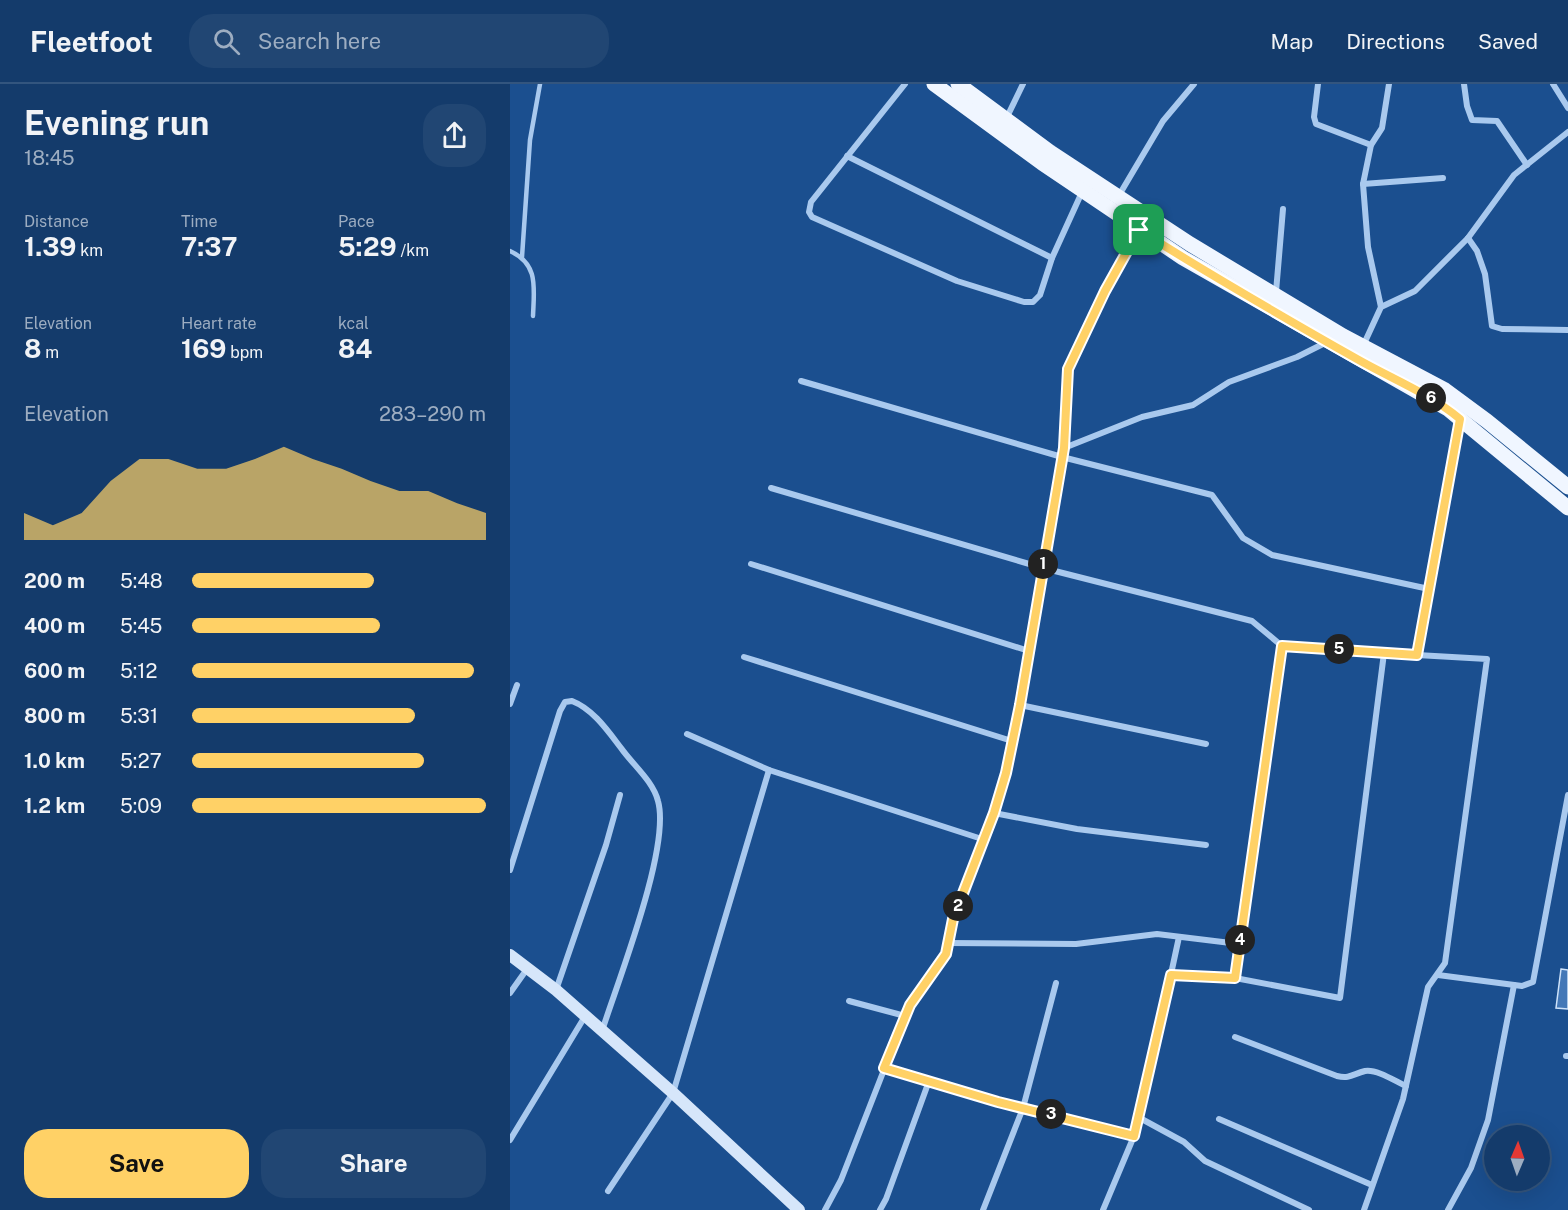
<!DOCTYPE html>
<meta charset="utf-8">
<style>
body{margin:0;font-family:"Public Sans",sans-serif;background:#214673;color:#f1f3f6;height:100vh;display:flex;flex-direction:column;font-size:22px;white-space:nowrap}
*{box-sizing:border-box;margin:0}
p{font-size:20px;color:#9dadc1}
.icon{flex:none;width:33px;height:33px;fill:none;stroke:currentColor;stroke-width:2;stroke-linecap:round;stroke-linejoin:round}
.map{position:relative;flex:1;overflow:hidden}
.panel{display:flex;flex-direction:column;background:#143b6b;width:510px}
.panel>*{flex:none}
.needle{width:39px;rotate:2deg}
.fabs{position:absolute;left:974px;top:1041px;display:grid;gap:12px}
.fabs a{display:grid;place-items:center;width:66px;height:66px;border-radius:50%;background:#143b6b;box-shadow:0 6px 24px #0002,0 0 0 2px #33557e;font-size:30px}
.pin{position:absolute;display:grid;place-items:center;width:51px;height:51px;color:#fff;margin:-26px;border-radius:12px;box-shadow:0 3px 9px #0006}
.km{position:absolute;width:30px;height:30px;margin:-15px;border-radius:50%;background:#222;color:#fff;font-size:16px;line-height:30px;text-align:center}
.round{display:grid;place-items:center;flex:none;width:63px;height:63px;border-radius:24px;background:#214673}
.overview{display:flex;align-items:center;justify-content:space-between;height:102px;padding:0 24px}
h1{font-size:33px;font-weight:700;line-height:45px}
.metrics{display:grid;grid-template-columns:repeat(3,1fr);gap:9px;height:102px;padding:6px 24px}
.metrics div{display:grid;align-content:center}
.metrics b{font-size:26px;font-weight:700}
.metrics small{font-size:16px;font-weight:400}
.metrics p{font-size:16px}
.chart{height:168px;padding:12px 24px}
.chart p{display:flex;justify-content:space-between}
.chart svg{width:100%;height:108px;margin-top:6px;fill:#ffd166;opacity:.7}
.primary-button{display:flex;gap:12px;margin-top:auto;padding:12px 24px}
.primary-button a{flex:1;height:69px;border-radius:24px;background:#ffd166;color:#111;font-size:24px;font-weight:700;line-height:69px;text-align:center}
.primary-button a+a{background:#214673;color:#f1f3f6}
ul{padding:0 24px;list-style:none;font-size:20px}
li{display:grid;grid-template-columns:96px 72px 1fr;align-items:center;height:45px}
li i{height:15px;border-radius:8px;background:#ffd166}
header{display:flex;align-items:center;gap:36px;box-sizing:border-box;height:84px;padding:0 30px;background:#143b6b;border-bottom:2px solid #33557e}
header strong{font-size:28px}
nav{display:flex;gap:33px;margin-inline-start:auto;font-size:21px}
.search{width:420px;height:54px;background:#214673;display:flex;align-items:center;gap:15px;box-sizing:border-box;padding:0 21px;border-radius:24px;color:#9dadc1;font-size:22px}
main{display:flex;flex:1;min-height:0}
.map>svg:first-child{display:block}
.building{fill:#4478b7;stroke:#cfe3fa;stroke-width:1.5}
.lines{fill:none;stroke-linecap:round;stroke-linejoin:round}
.lane{stroke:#a9c9ee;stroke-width:4.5}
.street{stroke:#a9c9ee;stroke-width:6}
.secondary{stroke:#d6e6fa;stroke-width:12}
.primary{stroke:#f0f6ff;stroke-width:15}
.route-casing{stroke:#fff;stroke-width:12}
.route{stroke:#ffd166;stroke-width:8}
</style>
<header>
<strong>Fleetfoot</strong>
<div class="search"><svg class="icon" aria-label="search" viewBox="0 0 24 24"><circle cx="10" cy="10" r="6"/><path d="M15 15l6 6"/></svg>Search here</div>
<nav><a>Map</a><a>Directions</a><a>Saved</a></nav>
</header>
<main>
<section class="panel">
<div class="overview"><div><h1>Evening run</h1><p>18:45</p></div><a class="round"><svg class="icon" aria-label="share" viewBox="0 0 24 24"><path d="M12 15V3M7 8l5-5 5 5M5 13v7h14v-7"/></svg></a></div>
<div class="metrics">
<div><p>Distance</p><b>1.39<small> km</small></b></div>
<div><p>Time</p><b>7:37</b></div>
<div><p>Pace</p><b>5:29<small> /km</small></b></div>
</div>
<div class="metrics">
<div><p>Elevation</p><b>8<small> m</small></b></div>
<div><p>Heart rate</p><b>169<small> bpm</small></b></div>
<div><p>kcal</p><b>84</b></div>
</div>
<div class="chart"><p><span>Elevation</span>283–290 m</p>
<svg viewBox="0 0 160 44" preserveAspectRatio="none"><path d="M0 44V33L10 38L20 33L30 20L40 11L50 11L60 15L70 15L80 11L90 6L100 11L110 15L120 20L130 24L140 24L150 29L160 33V44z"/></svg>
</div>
<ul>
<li><b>200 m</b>5:48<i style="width:62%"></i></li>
<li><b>400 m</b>5:45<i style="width:64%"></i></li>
<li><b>600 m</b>5:12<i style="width:96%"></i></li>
<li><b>800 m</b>5:31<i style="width:76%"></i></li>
<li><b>1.0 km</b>5:27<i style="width:79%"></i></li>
<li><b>1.2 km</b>5:09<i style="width:100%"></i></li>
</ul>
<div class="primary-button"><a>Save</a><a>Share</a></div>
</section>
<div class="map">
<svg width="1058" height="1126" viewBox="0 0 1058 1126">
<rect width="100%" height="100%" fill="#1b4f8f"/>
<polygon class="building" points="1051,885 1058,886 1058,925 1046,924"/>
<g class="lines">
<g class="lane">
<path d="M 0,167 C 29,180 24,204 23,232"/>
<polyline points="12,173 20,56 30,0"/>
</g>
<g class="street">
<polyline points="395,0 301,118 299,128 302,133 447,197 514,218 523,218 530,211 542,174 572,108"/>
<polyline points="808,0 804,33 806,40 861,61"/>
<polyline points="954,0 957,22 962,36 987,37 1017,81"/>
<polyline points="1043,0 1058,24"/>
<polyline points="496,35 513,0"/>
<polyline points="337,72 542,174"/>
<polyline points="853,100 933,94"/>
<polyline points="608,113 653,37 684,0"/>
<polyline points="958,154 967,167 975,190 982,242 992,245 1058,246"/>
<polyline points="766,208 773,125"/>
<polyline points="871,223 858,163 853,100 861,61 872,44 879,0"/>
<polyline points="853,262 871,223 905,207 958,154 1004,91 1058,48"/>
<polyline points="291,297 552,373 702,411 733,454 762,471 919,505"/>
<polyline points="554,364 632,333 683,321 719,298 787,273 817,258"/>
<polyline points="261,404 533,484 742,537 772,562"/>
<polyline points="241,480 519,567"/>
<polyline points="234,573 502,657"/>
<polyline points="0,620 7,601"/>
<polyline points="510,621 696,660"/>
<polyline points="177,650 259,686"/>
<polyline points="484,729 567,745 696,761"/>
<path d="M 0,786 L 50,627 L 55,618 L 62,617 C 83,625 98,647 111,664 C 123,681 143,697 148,717 C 161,763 108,897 92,947"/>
<polyline points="437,859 566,860 647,850 729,860"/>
<polyline points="661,890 669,853"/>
<polyline points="928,891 1012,902 1023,898 1058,711"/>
<polyline points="725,894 830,914 874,569"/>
<polyline points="46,906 96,761 110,711"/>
<polyline points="0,909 17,885"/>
<polyline points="339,917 395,932"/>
<path d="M 725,953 L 827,992 C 840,995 843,990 855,987 C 867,985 885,997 896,1002"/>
<polyline points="1056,972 1058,972"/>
<polyline points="374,984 488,1018 624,1052"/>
<polyline points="628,1033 674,1058 695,1077 799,1126"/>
<polyline points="709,1035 862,1101"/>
<polyline points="0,1056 74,934"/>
<polyline points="98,1107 163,1009 259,686 475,756"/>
<polyline points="315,1126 331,1096 395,932 436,870 443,835 484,729 510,621 554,364 558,285 595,207 629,146"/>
<polyline points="370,1126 376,1115 419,997"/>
<polyline points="473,1126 513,1024 546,899"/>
<polyline points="593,1126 624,1052 661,890 725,894 772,562 907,571 950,336"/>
<polyline points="854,1126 893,1015 918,903 935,879 977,575 907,571"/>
<polyline points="938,1126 961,1084 978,1036 1004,901"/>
</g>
<polyline class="secondary" points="0,871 46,906 163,1009 289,1126"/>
<g class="primary">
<polyline points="424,0 532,79 673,174 938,325 1058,424"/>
<polyline points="448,0 540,68 680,160 833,252 935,306 977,337 1058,403"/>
</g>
</g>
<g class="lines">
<g class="route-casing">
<path id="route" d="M 629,146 C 700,191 773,233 847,275 C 882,295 919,309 950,335 L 907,571 L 772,562 L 725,894 L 661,891 L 624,1052 L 488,1018 L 374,984 L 400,921 L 436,870 L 443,835 L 484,729 L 496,689 L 510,621 L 554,364 L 558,285 L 595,207 Z"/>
</g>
<use href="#route" class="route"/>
</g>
</svg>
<div class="fabs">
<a><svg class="needle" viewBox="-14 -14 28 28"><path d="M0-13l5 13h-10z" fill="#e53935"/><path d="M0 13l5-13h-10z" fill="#9dadc1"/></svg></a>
</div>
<div class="pin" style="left:629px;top:146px;background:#1e9e55"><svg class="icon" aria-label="arrive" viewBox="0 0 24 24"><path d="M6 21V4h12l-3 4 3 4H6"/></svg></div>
<b class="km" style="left:533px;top:480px">1</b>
<b class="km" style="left:448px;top:822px">2</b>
<b class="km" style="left:541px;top:1030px">3</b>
<b class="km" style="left:730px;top:856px">4</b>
<b class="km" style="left:829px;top:565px">5</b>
<b class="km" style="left:921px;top:314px">6</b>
</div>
</main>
